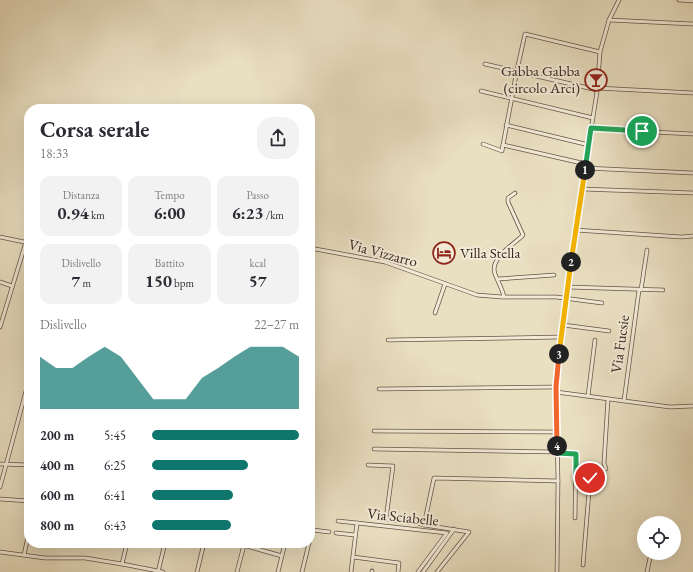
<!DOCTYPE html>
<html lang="it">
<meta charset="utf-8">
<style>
body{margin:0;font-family:"EB Garamond",serif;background:#f2f2f3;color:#2b2b33;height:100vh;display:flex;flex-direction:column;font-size:15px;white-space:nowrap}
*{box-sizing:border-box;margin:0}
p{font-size:13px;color:#7c7c81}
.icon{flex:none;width:22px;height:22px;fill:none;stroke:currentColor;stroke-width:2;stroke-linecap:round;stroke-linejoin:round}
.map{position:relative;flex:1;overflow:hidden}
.details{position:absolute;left:24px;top:104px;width:291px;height:444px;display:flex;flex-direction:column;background:#fff;border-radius:16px;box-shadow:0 4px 16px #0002}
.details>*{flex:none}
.fabs{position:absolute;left:637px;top:516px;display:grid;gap:8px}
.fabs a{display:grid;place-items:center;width:44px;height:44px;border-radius:50%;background:#fff;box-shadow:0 4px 16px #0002;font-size:20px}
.pin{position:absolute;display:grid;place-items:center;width:34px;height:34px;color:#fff;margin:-17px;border:2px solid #fff;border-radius:50%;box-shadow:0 1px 4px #0007}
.km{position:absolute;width:20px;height:20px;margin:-10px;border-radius:50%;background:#222;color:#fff;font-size:11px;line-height:20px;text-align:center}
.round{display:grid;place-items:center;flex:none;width:42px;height:42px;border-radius:16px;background:#f2f2f3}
.overview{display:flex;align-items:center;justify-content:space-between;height:68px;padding:0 16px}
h1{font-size:22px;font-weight:700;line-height:30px}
.metrics{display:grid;grid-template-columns:repeat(3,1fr);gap:6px;height:68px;padding:4px 16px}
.metrics div{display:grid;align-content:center;border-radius:10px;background:#f2f2f3;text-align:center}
.metrics b{font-size:17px;font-weight:700}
.metrics small{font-size:11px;font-weight:400}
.metrics p{font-size:11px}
.chart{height:112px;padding:8px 16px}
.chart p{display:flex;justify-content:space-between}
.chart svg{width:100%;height:72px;margin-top:4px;fill:#0f766e;opacity:.7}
ul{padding:0 16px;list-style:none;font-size:13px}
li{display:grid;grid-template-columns:64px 48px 1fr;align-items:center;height:30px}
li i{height:10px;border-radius:5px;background:#0f766e}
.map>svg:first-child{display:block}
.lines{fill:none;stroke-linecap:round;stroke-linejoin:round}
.minor-tunnel{stroke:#c6baa1;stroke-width:3;stroke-dasharray:3 1.5;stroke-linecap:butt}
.minor-casing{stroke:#665548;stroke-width:4.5}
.minor{stroke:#f1ead7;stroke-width:3}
.split-1-casing{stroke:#fff;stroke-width:8}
.split-2-casing{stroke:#fff;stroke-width:8}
.split-3-casing{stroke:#fff;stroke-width:8}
.split-4-casing{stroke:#fff;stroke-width:8}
.split-5-casing{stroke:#fff;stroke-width:8}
.split-1{stroke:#22a559;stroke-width:5}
.split-2{stroke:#f5b400;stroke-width:5}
.split-3{stroke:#f5b400;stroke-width:5}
.split-4{stroke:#f0652b;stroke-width:5}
.split-5{stroke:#22a559;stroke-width:5}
.labels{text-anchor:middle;stroke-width:4;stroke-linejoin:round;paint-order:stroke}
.poi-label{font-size:15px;fill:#3a2720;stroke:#f1ead7;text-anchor:end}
.street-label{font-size:15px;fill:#3a2720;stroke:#f1ead7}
</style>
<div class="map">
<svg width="693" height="572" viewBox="0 0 693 572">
<rect width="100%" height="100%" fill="#e9dfc1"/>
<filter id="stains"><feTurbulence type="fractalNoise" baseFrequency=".005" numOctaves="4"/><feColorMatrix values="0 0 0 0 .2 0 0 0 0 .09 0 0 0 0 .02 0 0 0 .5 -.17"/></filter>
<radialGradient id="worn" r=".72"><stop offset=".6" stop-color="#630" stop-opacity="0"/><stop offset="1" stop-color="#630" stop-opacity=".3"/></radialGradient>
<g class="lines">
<polyline class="minor-tunnel" points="372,571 373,566"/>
<g class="minor-casing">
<g id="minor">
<polyline points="679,0 693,1"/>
<polyline points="609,20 693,24"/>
<polyline points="485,64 597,90"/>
<polyline points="597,88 693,93"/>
<polyline points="481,91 593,118"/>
<polyline points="506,125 589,145"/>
<polyline points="591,129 693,134"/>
<polyline points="483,144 502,151 503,145 586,164"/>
<polyline points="503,145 517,70 525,34 600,52"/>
<polyline points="585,168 693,173"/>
<polyline points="582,189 693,193"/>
<polyline points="575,230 682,237 693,236"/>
<polyline points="0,237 29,243"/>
<polyline points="310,248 385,262 477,295 502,297 556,297 602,303"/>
<polyline points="498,279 554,275"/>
<polyline points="0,282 12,286"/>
<polyline points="568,287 663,290"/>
<polyline points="641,290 647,250"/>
<path d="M 504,297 C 502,288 498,282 495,274 C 489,258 515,244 523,235 L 508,202 L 508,198 L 515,193"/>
<polyline points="435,313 445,284"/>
<polyline points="563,325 609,331"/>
<polyline points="0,327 26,242"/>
<polyline points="388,340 561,337"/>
<polyline points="379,389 556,387"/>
<polyline points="556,392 670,407 693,406"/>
<polyline points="588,396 595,340"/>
<polyline points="624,401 639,290"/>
<polyline points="374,431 556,432"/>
<polyline points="374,449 557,452"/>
<polyline points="557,453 576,454 575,518"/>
<polyline points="0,464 29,465"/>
<polyline points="368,465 393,466 386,519 418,523 424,525 469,532 437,572"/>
<polyline points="606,469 604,463 608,399"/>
<polyline points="576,477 588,478 590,479 583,565"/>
<polyline points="0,487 29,380"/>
<polyline points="0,499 29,501"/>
<polyline points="338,521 357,523"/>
<polyline points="424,525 434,478 558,481"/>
<polyline points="336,533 355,535"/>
<polyline points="310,539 313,530 329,532"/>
<polyline points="236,543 282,556"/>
<polyline points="0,552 45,558 85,558 122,564 163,572"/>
<polyline points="658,553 668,555"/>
<polyline points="24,555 29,532"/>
<polyline points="353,557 399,563 398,572"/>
<polyline points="122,564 127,543"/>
<polyline points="158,572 165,543"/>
<polyline points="197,572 204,543"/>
<polyline points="237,572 244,545"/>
<polyline points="278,572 285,543"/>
<polyline points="302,572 309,543"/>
<polyline points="351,572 357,523 447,533 418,572"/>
<polyline points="372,572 372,571"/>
<polyline points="423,572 454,529"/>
<polyline points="557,572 558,481 556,382 575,230 597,92 600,52 609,20 619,0"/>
<polyline points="647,572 651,553"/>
</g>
</g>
<use href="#minor" class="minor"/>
</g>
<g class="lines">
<g class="split-1-casing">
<polyline id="split-1" points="585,170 591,128 642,131"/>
</g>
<g class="split-2-casing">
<polyline id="split-2" points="571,262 585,170"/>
</g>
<g class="split-3-casing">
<polyline id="split-3" points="559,354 571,262"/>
</g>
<g class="split-4-casing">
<polyline id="split-4" points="557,446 556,387 559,354"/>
</g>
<g class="split-5-casing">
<polyline id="split-5" points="557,446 557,453 576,454 576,477 590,478"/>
</g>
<use href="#split-1" class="split-1"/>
<use href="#split-2" class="split-2"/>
<use href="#split-3" class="split-3"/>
<use href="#split-4" class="split-4"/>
<use href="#split-5" class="split-5"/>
</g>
<defs>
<g id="bar-ring" transform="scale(1.15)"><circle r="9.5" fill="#f1ead7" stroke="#8f2418" stroke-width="1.5"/><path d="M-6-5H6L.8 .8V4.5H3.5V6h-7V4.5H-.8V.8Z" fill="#8f2418"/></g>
<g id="hotel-ring" transform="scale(1.15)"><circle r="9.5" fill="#f1ead7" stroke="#8f2418" stroke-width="1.5"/><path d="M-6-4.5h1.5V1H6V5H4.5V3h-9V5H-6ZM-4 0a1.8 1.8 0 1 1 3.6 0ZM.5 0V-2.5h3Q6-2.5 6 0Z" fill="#8f2418"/></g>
</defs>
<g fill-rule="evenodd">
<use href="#bar-ring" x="596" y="80"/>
<use href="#hotel-ring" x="444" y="253"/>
</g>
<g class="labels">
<g class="poi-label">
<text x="580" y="76">Gabba Gabba<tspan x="580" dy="17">(circolo Arci)</tspan></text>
<text x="460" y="258" text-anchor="start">Villa Stella</text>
</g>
<g class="street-label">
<text transform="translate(383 253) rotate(15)" y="5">Via Vizzarro</text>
<text transform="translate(620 344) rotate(-82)" y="5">Via Fucsie</text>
<text transform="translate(403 517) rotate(6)" y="5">Via Sciabelle</text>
</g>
</g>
<rect width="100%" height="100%" filter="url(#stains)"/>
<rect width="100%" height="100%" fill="url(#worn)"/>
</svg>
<div class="fabs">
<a><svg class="icon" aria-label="locate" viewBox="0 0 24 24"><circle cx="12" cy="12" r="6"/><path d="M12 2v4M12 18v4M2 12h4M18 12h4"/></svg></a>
</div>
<div class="pin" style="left:642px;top:131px;background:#1e9e55"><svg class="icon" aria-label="arrive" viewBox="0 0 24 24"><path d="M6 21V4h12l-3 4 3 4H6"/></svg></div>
<div class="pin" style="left:590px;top:478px;background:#d93025"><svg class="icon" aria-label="check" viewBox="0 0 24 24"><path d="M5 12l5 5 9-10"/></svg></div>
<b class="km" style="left:585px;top:170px">1</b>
<b class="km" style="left:571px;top:262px">2</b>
<b class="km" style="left:559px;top:354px">3</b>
<b class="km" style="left:557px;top:446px">4</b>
<section class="details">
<div class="overview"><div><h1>Corsa serale</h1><p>18:33</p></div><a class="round"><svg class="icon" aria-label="share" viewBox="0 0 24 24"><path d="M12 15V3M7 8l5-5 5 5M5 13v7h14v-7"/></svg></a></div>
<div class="metrics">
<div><p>Distanza</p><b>0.94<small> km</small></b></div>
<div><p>Tempo</p><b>6:00</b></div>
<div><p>Passo</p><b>6:23<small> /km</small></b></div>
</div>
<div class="metrics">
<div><p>Dislivello</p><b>7<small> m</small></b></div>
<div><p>Battito</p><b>150<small> bpm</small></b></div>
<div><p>kcal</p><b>57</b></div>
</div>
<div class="chart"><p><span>Dislivello</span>22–27 m</p>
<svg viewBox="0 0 160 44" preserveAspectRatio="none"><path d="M0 44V12L10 19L20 19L30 12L40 6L50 12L60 25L70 38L80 38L90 38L100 25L110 19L120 12L130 6L140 6L150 6L160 12V44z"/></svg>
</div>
<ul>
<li><b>200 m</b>5:45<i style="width:100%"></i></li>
<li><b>400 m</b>6:25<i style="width:65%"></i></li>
<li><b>600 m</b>6:41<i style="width:55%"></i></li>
<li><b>800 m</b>6:43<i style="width:54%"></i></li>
</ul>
</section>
</div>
